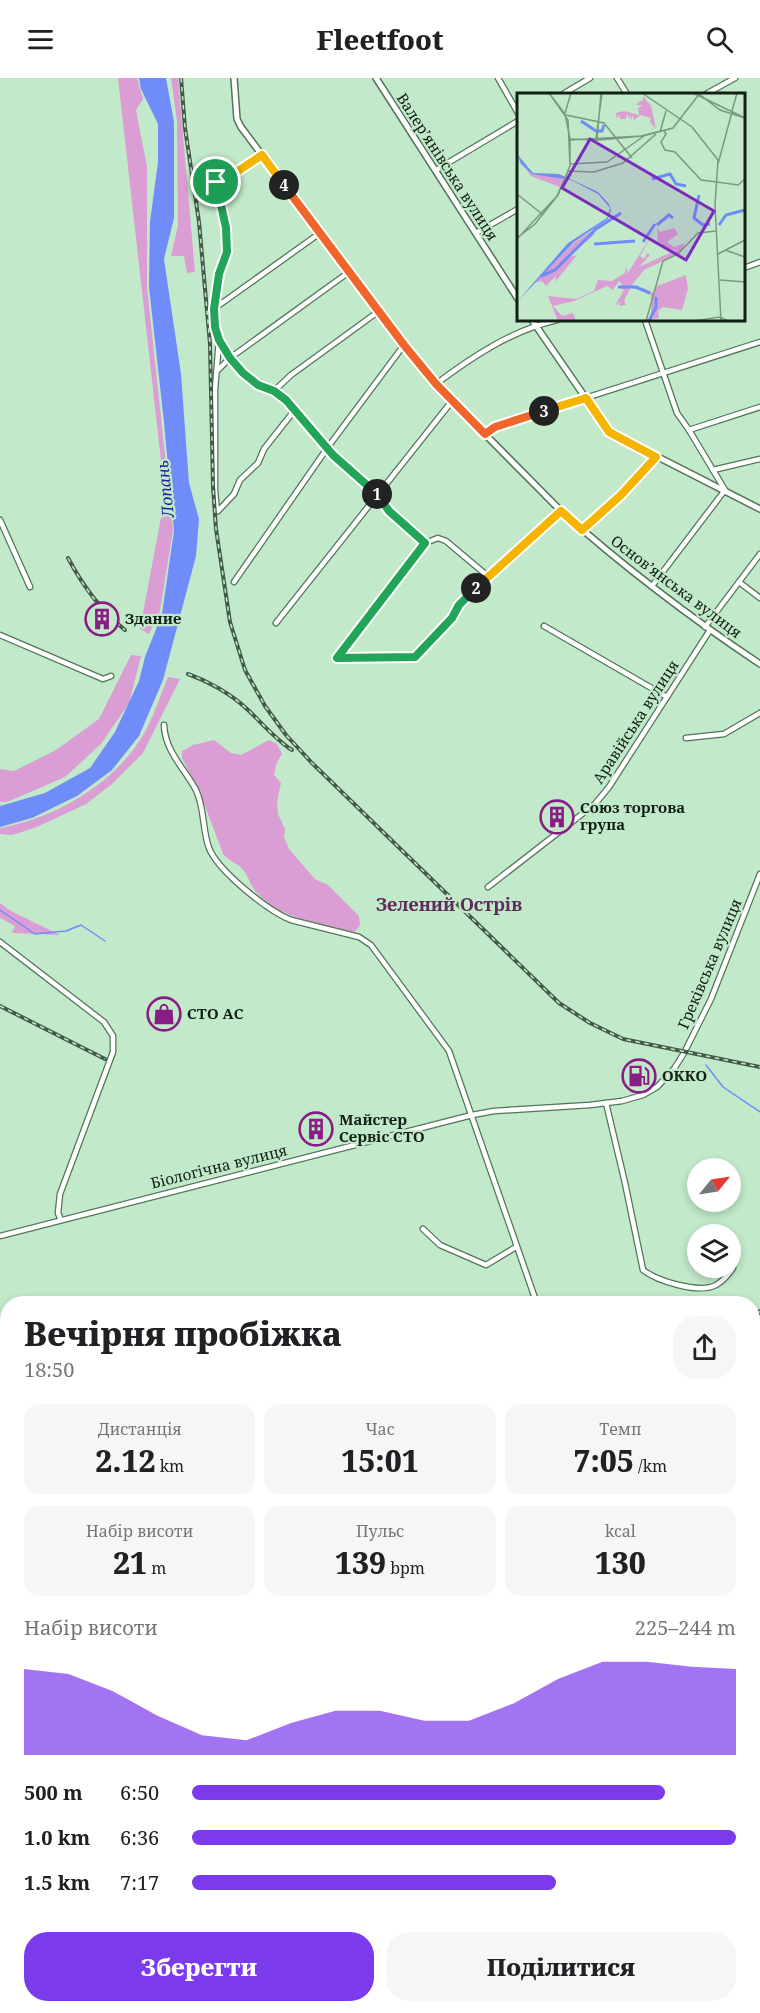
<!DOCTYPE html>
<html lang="uk">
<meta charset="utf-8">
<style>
body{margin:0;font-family:"Noto Serif",serif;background:#f6f6f6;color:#202124;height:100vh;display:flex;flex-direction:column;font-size:22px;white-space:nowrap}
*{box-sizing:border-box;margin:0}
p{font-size:20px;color:#757577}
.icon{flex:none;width:33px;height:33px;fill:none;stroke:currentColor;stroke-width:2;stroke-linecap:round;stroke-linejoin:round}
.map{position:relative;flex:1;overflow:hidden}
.drawer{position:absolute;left:0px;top:1218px;width:760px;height:717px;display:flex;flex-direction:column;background:#fff;border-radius:24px 24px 0 0;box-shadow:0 3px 9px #0003}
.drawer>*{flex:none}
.needle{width:39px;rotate:60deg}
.tools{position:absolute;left:687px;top:1080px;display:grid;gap:12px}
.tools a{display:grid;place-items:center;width:54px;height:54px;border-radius:50%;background:#fff;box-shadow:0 3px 9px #0003;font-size:30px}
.pin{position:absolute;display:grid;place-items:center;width:51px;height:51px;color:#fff;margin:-26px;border:3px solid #fff;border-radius:50%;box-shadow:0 2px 6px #0007}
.km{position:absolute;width:30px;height:30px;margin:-15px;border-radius:50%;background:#222;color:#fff;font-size:16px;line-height:30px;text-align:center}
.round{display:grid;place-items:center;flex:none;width:63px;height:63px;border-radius:24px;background:#f6f6f6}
.summary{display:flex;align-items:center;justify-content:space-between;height:102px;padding:0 24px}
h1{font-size:33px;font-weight:800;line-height:45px}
.stats{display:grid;grid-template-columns:repeat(3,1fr);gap:9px;height:102px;padding:6px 24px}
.stats div{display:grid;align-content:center;border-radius:15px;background:#f6f6f6;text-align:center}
.stats b{font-size:30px;font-weight:800}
.stats small{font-size:16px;font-weight:400}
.stats p{font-size:16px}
.chart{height:168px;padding:12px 24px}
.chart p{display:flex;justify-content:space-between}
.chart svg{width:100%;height:108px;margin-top:6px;fill:#7c3aed;opacity:.7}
.cta{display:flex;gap:12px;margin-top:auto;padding:12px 24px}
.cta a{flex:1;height:69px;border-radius:24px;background:#7c3aed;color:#fff;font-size:24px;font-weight:800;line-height:69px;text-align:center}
.cta a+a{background:#f6f6f6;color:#202124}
ul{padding:0 24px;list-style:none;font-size:20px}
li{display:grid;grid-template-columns:96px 72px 1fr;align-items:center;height:45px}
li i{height:15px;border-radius:8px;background:#7c3aed}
header{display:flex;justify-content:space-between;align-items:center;height:78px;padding:0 24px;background:#fff;font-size:27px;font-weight:800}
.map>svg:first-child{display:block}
.green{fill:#db9ed4}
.water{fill:#6f8cf9}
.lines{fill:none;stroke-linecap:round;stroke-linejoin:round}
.stream{stroke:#6f8cf9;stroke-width:1.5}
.minor-casing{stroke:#527559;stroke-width:7}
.tertiary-casing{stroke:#527559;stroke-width:8}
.secondary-casing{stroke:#527559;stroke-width:8}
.minor{stroke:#fff;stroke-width:4.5}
.tertiary{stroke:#fff;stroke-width:5}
.secondary{stroke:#fff;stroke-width:6}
.rail-casing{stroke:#445a49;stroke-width:4}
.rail{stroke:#c2e9c9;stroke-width:1.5;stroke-dasharray:4.5;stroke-linecap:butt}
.split-1-casing{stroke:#fff;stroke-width:12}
.split-2-casing{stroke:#fff;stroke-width:12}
.split-3-casing{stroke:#fff;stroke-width:12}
.split-4-casing{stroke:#fff;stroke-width:12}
.split-5-casing{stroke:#fff;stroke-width:12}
.split-1{stroke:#22a559;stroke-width:8}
.split-2{stroke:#22a559;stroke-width:8}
.split-3{stroke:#f5b400;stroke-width:8}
.split-4{stroke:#f0652b;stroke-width:8}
.split-5{stroke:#f5b400;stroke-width:8}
.labels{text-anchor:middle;stroke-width:4.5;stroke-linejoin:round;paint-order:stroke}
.street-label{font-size:15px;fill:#112015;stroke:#c2e9c9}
.poi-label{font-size:15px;font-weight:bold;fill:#112015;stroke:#c2e9c9;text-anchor:start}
.water-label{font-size:16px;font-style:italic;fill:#1f209f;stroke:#c2e9c9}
.quarter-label{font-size:18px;font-weight:bold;fill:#5e2b5a;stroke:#c2e9c9}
.inset-river{fill:none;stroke:#6f8cf9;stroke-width:3}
.inset-road{fill:none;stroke:#7b9981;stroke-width:1.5}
.view{fill:#7b2cbf;fill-opacity:0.15;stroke:#7b2cbf;stroke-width:3}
.inset-edge{fill:none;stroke:#112015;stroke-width:3}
</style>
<header><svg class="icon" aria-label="menu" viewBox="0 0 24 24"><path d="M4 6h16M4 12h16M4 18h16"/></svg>Fleetfoot<svg class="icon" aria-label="search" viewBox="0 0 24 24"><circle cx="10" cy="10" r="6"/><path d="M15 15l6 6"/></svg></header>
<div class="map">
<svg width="760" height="1935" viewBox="0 0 760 1935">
<rect width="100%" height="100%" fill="#c2e9c9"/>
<g class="green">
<polygon points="118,0 137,0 143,21 136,32 147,89 147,209 173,452 160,533 149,556 140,551 165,418"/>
<polygon points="171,0 178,0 195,194 187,195 184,178 171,178 178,147 177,43"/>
<polygon points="131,577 141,578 129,625 101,666 65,699 7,724 0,724 0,691 14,693 56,672 99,641"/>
<path d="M 168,599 L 180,601 L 143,675 L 111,707 L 86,726 L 37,749 L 12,757 L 0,756 L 0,750 C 57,740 120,703 147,650 C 155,634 161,616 168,599 Z"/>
<path d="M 214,662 L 231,675 L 241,677 L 269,662 L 277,666 L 282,676 L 277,684 L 274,697 L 281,705 L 277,724 L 278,736 L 285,751 L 284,759 L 289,771 L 315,801 L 328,807 L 359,838 L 360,847 L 355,853 L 348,855 C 318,846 282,840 259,817 C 249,808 249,795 238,787 C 232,783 228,782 223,776 L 201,717 L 182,680 L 182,673 L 193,667 Z"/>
<polygon points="0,825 11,833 60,857 14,855 12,854 15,848 0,840"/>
<polygon points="760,1274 760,1310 753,1319 754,1279"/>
<polygon points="7,1640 7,1687 0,1677 0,1645"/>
</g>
<polygon class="water" points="139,0 166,0 174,44 174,140 164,181 181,296 189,405 199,441 196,478 163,602 139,658 112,692 77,718 32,740 0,749 0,728 45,715 90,690 115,654 139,603 145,579 162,536 174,453 164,344 149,209 150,144 158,84 158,46 141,11"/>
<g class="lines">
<g class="stream">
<polyline points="0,832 35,856 66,853 81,847 105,863"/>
<polyline points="706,987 723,1009 760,1034"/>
<polyline points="0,1325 8,1325"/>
<polyline points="753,1650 760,1652"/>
<polyline points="541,1928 547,1935"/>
</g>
<g class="minor-casing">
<g id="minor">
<polyline points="498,0 518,35"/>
<polyline points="617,0 627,16"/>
<polyline points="563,16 590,0"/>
<polyline points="706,16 735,0"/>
<polyline points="262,77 226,101 216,104 226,151 227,174 219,196 214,231 215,249 219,262 230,280 243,295 258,307 274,313 286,323 294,333 323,362 333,377 377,417 389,433 425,465 438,460 446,463 490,500"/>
<polyline points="436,92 518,43"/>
<polyline points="476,155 518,131"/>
<polyline points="744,190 760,184"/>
<polyline points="215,230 320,155"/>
<polyline points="645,242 677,335 689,352 725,412 652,508"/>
<polyline points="217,293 230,280 349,194"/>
<path d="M 436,306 C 473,278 513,252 557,242"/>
<polyline points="274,313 291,297 379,233"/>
<polyline points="689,352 760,329"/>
<polyline points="485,356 495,349 760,264"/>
<polyline points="713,392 760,381"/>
<polyline points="217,433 215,413 215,312 219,262"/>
<polyline points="218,433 234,416 240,402 258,385 264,371 294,333"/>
<polyline points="0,442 30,509"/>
<polyline points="582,452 621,417 656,379"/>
<polyline points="234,504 328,369 404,267"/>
<polyline points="739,504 760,520"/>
<polyline points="276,545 452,323"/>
<polyline points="544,548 667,619"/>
<polyline points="705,549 760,476"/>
<polyline points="0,557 103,601 111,598"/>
<polyline points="337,580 411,579 419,576 423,568 452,540 459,527 561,433"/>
<polyline points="337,580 425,465"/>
<path d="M 164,647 C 165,673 184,690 196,712 C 205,731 202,751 209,770 C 218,793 268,833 291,842 L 359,859 L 371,867 L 449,973 L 537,1226"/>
<polyline points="686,660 724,656 760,635"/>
<polyline points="488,809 595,726 609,709 710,552"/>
<polyline points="0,864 104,944 113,958 113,974 60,1116 58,1135 61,1142"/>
<path d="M 606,1025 L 625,1105 L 643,1192 C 657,1203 699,1216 716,1207 C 723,1203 729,1196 733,1190"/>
<polyline points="423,1151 440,1167 486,1187 516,1169"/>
<polyline points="0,1158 472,1037 494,1033 590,1027 622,1023 643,1017 657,1009 674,991 684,975 711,921 760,796"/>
<polyline points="753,1457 760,1460"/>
<polyline points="0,1481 8,1490"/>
<polyline points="0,1868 8,1870"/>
<polyline points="72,1928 107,1935"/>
<polyline points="31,1935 34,1928"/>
<polyline points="244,1935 245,1928"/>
<polyline points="357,1935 359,1928"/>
<polyline points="516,1935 525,1928"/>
</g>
</g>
<g class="tertiary-casing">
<g id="tertiary">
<path d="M 234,0 L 237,41 L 241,49 L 404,267 L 452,323 L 561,433 C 624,489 691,540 760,586"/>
<polyline points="376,0 518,221"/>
<polyline points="532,242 609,354 760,431"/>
</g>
</g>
<g class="secondary-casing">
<g id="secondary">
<polyline points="0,1792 8,1796"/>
<polyline points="424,1928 429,1935"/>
</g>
</g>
<use href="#minor" class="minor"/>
<use href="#tertiary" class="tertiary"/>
<use href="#secondary" class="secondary"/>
<g class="rail-casing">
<g id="rail">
<polyline points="181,0 185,50 199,144 210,266 213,408 216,451 230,544 245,592 265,628 286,657 312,685 559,925 590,945 623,961 760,989"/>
<path d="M 68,480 C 83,508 100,532 125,552"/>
<path d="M 188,596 C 208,603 231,616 247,631 C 262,645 275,661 292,672"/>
<polyline points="0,928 105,981"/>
<polyline points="753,1242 760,1233"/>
<polyline points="753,1332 760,1324"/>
<polyline points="0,1333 8,1334"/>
<polyline points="0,1350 8,1350"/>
<polyline points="0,1759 8,1763"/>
<polyline points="752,1928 760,1931"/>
</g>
</g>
<use href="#rail" class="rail"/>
</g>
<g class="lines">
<g class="split-1-casing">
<polyline id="split-1" points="216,104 226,150 227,174 219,196 214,231 215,249 219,262 230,280 243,295 258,307 274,313 286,322 333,377 377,416"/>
</g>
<g class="split-2-casing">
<polyline id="split-2" points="377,416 389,433 425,465 337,580 415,579 452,540 459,527 476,510"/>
</g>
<g class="split-3-casing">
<polyline id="split-3" points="476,510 561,433 582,452 621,417 656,379 609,354 586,320 544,333"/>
</g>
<g class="split-4-casing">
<polyline id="split-4" points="284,107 404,267 436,306 485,356 495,349 544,333"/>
</g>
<g class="split-5-casing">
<polyline id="split-5" points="216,104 226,101 262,77 284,107"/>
</g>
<use href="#split-1" class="split-1"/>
<use href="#split-2" class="split-2"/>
<use href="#split-3" class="split-3"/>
<use href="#split-4" class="split-4"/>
<use href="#split-5" class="split-5"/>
</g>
<defs>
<g id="building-ring" transform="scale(1.725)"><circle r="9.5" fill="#c2e9c9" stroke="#891d83" stroke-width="1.5"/><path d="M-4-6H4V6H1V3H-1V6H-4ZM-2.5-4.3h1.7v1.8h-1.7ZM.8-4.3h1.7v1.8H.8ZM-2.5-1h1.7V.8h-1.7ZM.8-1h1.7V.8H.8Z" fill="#891d83"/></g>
<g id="shop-ring" transform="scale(1.725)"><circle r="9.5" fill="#c2e9c9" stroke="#891d83" stroke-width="1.5"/><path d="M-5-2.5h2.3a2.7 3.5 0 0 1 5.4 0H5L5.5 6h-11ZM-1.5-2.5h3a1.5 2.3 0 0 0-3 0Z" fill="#891d83"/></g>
<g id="fuel-ring" transform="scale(1.725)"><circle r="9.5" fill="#c2e9c9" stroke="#891d83" stroke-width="1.5"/><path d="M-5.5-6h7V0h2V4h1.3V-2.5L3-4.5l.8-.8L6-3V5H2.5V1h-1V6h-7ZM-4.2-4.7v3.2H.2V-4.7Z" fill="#891d83"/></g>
</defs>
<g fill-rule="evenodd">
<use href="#building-ring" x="102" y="541"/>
<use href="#building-ring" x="557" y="739"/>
<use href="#shop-ring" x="164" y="936"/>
<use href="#fuel-ring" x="639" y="998"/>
<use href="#building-ring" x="316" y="1051"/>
</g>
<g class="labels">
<g class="street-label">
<text transform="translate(447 89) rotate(57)" y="5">Валер’янівська вулиця</text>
<text transform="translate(676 509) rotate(37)" y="5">Основ’янська вулиця</text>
<text transform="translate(636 644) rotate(-57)" y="5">Аравійська вулиця</text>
<text transform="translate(710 886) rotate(-67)" y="5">Греківська вулиця</text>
<text transform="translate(219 1089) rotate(-14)" y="5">Біологічна вулиця</text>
</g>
<g class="poi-label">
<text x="125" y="546">Здание</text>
<text x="580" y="735">Союз торгова<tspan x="580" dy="17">група</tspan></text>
<text x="187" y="941">СТО АС</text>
<text x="662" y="1003">ОККО</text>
<text x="339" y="1047">Майстер<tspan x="339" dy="17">Сервіс СТО</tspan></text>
</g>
<g class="water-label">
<text transform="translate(165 411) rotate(-96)" y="6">Лопань</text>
</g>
<g class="quarter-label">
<text x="449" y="833">Зелений Острів</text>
</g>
</g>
<g transform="translate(517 15)">
<rect width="228" height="228" fill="#c2e9c9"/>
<path d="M 126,3 L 134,13 L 139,36 L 133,29 L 134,25 L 123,22 L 117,27 L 116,22 L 114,27 L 113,22 L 112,26 L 110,20 L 109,26 L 103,26 L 102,21 L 100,26 L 99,20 L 107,18 L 122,22 L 121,15 L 126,12 L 119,12 L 124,7 L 125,10 ZM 0,64 L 15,81 L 47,84 L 43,94 L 14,83 ZM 142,130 L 123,163 L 127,166 L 130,160 L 133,162 L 122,174 L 159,157 L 150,157 L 143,149 L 131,151 L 141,149 L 140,135 L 143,139 L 157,135 L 161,141 L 150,149 L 157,154 L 168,150 L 166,155 L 178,142 L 161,161 L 127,177 L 115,192 L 137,200 L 140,193 L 169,182 L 171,196 L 165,217 L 146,214 L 141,218 L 142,225 L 134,226 L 134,202 L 114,194 L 107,208 L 109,212 L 102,213 L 103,209 L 98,213 L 107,197 L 84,228 L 107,197 L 101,194 L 106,192 L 102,188 L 96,197 L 90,193 L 57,208 L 36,213 L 45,223 L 56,220 L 59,228 L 41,228 L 31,203 L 59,206 L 77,198 L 81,187 L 95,188 L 108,180 L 109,174 L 111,180 ZM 77,137 L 77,142 L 50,165 L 60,162 L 38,189 L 39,183 L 29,193 L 25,188 L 17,190 L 58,149 Z" fill="#db9ed4"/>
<path d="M 0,61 L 16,80 L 42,81 L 81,99 L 92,111 L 94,117 L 91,126 L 57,149 L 0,209 L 51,150 L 90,125 L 93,115 L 81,101 L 54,87 L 15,81 L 4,71 Z" fill="#6f8cf9"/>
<path class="inset-river" d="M 64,28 L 79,38 L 85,38 L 87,32M 135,86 L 153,81 L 159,91 L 169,93M 182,102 L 177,125 L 186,132 L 193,131M 140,132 L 152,122 L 156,125M 202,132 L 209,122 L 228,117M 126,149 L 138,131M 77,151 L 118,148M 24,183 L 38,177 L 79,136 L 104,120M 101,194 L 119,194 L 133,200M 132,228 L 139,214 L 139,204"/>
<path class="inset-road" d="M 32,0 L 48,21 L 53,46 L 82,47 L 126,43 L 156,35 L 183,0M 125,0 L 175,34 L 201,67 L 198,112 L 204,228M 176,0 L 228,25M 182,1 L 203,17 L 228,25M 215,18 L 220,0M 48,20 L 54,0M 49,22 L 87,30 L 115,65M 147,38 L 149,41 L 144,49 L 148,57 L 158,59 L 184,87 L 200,89M 143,39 L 149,18M 79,46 L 85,0M 80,46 L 84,0M 53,47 L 124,43 L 156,35 L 183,0M 53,71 L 90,69 L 127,43M 201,71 L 215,19M 50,78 L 77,79 L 106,70 L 139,41M 200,89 L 221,92 L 228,86M 0,101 L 25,121M 0,145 L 18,131 L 41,102 L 53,73 L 53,46M 0,146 L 40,103 L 53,73 L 51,27 L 32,0M 208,157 L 228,164M 201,161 L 228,147M 203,187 L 228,189M 129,228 L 146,168 L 161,161 L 181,140 L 199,138M 177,228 L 203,224 L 211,228"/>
<path class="view" d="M 73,46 L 197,118 L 169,167 L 45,95 Z"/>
<rect width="228" height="228" class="inset-edge"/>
</g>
</svg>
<div class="tools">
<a><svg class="needle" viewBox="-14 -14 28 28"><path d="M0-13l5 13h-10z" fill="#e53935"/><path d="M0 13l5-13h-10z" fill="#757577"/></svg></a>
<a><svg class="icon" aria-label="layers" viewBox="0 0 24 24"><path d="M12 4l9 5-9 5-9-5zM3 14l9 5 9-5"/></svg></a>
</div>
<div class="pin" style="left:216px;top:104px;background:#1e9e55"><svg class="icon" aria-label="arrive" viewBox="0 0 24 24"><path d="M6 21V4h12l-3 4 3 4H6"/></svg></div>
<b class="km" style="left:377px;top:416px">1</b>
<b class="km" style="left:476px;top:510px">2</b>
<b class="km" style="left:544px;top:333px">3</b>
<b class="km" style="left:284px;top:107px">4</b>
<section class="drawer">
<div class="summary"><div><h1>Вечірня пробіжка</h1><p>18:50</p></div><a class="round"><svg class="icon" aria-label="share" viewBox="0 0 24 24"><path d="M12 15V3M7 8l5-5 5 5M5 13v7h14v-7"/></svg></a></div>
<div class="stats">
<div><p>Дистанція</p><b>2.12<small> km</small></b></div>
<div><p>Час</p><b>15:01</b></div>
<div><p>Темп</p><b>7:05<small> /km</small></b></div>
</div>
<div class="stats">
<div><p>Набір висоти</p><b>21<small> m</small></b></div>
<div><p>Пульс</p><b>139<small> bpm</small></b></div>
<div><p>kcal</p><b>130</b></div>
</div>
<div class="chart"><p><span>Набір висоти</span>225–244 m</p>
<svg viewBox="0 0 160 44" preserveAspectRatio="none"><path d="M0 44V9L10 11L20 18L30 28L40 36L50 38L60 31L70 26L80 26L90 30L100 30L110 23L120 13L130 6L140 6L150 8L160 9V44z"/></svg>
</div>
<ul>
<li><b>500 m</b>6:50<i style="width:87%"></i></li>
<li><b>1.0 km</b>6:36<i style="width:100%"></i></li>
<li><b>1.5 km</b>7:17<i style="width:67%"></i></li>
</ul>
<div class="cta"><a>Зберегти</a><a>Поділитися</a></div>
</section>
</div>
